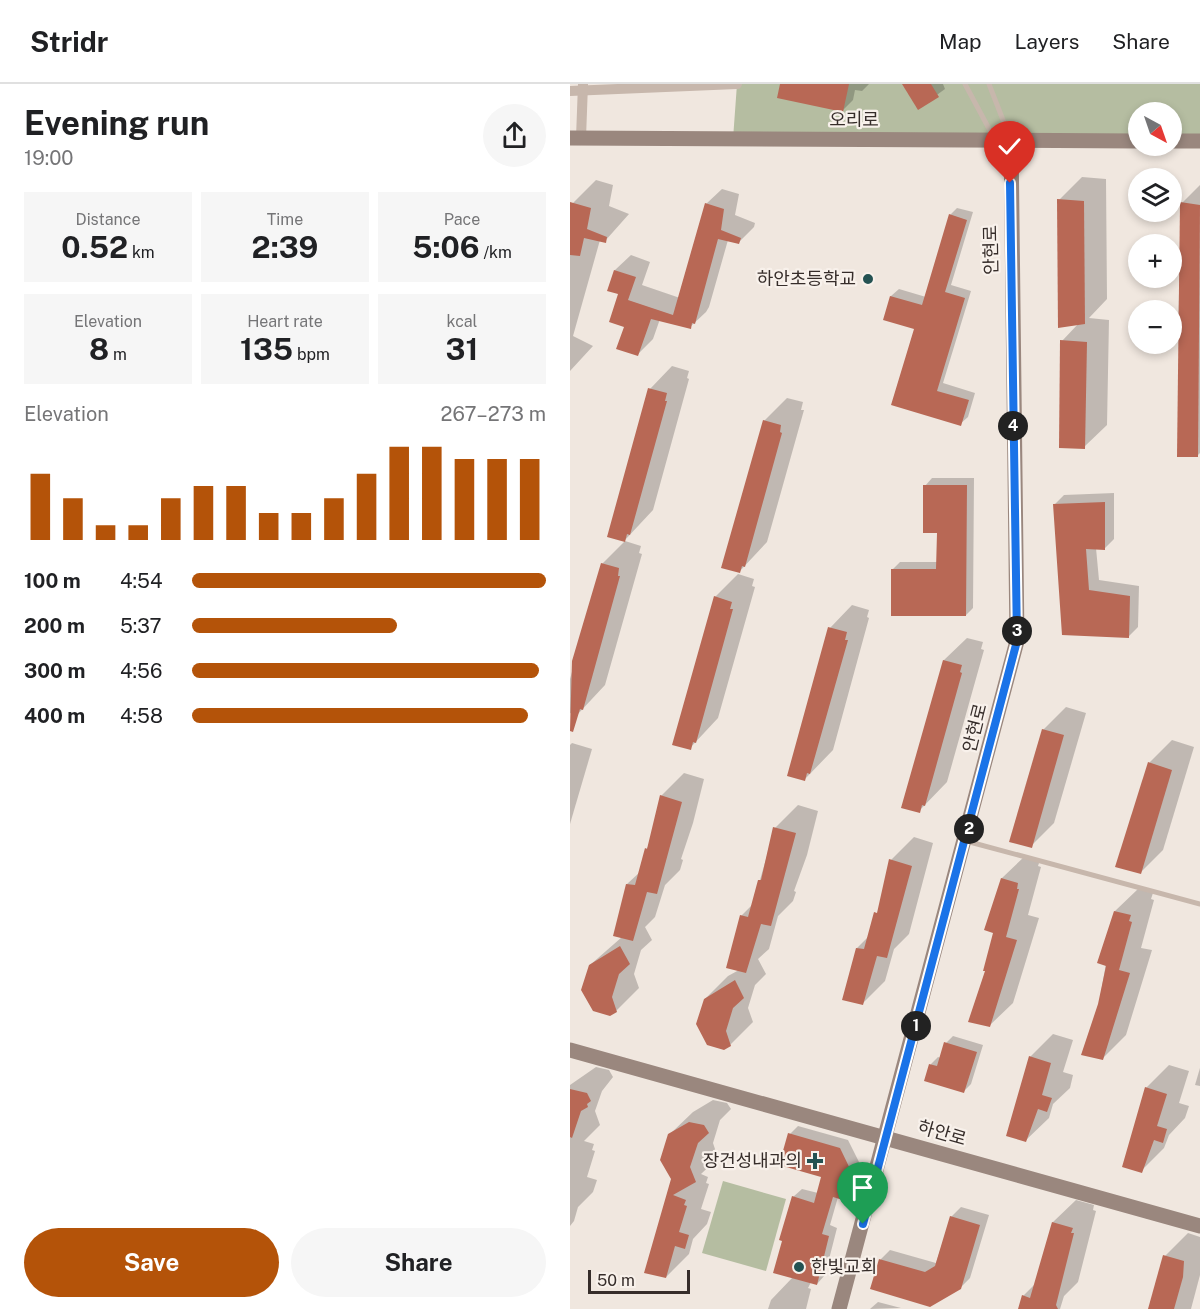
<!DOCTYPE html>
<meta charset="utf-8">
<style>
body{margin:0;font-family:"Public Sans","Noto Sans KR",sans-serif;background:#f6f6f6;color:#202124;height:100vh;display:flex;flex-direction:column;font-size:22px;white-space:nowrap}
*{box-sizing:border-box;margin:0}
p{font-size:20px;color:#757577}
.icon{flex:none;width:33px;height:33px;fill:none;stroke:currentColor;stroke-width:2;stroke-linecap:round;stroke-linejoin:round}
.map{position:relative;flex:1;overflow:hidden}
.sheet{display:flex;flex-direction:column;background:#fff;width:570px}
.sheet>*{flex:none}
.needle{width:39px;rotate:140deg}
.tools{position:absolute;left:558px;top:18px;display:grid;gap:12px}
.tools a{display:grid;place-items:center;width:54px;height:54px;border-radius:50%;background:#fff;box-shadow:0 3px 9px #0003;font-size:30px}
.scale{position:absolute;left:18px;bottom:15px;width:102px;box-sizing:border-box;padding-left:6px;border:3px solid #362d2a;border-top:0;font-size:16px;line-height:21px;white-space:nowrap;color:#362d2a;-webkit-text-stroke:4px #f8f1eb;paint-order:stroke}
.pin{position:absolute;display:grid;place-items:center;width:51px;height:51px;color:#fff;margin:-62px -26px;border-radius:50% 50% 50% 0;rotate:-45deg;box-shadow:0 0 6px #0007}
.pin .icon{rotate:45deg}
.km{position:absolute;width:30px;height:30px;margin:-15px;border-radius:50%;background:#222;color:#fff;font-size:16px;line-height:30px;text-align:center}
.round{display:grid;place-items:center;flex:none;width:63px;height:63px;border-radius:32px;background:#f6f6f6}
.overview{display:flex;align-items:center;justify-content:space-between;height:102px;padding:0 24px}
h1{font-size:33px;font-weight:700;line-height:45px}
.figures{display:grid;grid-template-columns:repeat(3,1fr);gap:9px;height:102px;padding:6px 24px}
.figures div{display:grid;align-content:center;border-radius:0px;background:#f6f6f6;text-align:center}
.figures b{font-size:30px;font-weight:700}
.figures small{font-size:16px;font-weight:400}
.figures p{font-size:16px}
.chart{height:168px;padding:12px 24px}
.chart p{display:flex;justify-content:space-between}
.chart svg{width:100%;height:108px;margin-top:6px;stroke:#b45309;stroke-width:6}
.action{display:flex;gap:12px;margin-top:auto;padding:12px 24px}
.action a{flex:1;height:69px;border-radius:36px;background:#b45309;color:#fff;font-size:24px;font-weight:700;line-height:69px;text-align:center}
.action a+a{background:#f6f6f6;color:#202124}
ul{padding:0 24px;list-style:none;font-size:20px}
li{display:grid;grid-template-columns:96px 72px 1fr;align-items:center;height:45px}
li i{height:15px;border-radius:8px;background:#b45309}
header{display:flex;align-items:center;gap:36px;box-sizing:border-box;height:84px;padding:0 30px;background:#fff;border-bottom:2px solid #e0e0e0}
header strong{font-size:28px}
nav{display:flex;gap:33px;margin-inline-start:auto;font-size:21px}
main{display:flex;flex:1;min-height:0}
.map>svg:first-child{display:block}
.green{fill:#b5bda1}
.shadow{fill:#0003}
.building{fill:#b86855}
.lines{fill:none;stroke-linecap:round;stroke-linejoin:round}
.lane{stroke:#c7b7ac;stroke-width:5}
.street{stroke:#c7b7ac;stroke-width:10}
.secondary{stroke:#9a877e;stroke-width:15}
.route-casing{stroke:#fff;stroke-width:12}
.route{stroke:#1a73e8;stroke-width:8}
.poi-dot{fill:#245252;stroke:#f8f1eb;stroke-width:2}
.labels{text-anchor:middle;stroke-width:4.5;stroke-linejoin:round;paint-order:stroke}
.street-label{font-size:18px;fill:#362d2a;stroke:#f8f1eb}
.poi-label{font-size:18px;fill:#362d2a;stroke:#f8f1eb;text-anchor:end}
</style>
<header>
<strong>Stridr</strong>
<nav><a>Map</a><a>Layers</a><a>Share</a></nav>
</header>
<main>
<section class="sheet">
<div class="overview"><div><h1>Evening run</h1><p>19:00</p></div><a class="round"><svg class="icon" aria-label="share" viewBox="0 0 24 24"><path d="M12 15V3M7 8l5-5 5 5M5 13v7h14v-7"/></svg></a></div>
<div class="figures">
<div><p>Distance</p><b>0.52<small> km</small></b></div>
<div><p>Time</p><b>2:39</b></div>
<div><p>Pace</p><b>5:06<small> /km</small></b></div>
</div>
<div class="figures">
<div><p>Elevation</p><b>8<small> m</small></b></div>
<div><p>Heart rate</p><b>135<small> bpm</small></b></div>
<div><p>kcal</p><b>31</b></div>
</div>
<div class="chart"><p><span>Elevation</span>267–273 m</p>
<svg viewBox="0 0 160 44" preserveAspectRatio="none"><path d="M5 44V17M15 44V27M25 44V38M35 44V38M45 44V27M55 44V22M65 44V22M75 44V33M85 44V33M95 44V27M105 44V17M115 44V6M125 44V6M135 44V11M145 44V11M155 44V11"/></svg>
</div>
<ul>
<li><b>100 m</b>4:54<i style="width:100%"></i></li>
<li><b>200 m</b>5:37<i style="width:58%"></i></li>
<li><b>300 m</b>4:56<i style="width:98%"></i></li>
<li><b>400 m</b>4:58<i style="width:95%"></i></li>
</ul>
<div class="action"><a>Save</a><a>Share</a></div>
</section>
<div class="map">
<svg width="630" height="1225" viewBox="0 0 630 1225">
<rect width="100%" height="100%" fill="#f0e7df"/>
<g class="green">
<polygon points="167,0 630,0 630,57 602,57 602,28 568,28 568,57 163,55"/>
<polygon points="153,1097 216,1115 196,1187 132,1169"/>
</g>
<g class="shadow">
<polygon points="211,0 299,0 292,7 285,6 283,16 273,26"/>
<polygon points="334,0 373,0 375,5 349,24"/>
<polygon points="512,93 536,95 537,215 519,234 539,236 537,341 514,363 492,257 509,239 489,116"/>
<polygon points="26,96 43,101 39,122 59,130 35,157 30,156 3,252 23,262 0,287 0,130 3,119"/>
<polygon points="630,101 630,369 628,371 611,241 608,242 612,119"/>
<polygon points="152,105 169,110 165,131 185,139 184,143 169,158 158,156 139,223 136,228 120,243 90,235 83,255 68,270 56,242 45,186 61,171 80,178 72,201 110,214 136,120"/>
<polygon points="387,124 403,128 381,201 401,207 373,299 405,309 398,333 390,340 322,320 345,244 315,235 321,212 329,205 356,213 380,131"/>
<polygon points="102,282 119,287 117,294 119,295 83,426 55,456 80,305"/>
<polygon points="217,314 233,318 231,326 234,326 197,458 169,488 194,337"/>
<polygon points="362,394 404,394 403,524 396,531 323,485 330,478 368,478 368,448 355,402"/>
<polygon points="544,409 544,455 534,465 526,464 529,496 569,502 568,543 558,553 493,549 484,421 494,411"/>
<polygon points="55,457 71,462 69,469 72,470 35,601 7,631 0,629 0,595 32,480"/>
<polygon points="168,490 184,495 182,502 185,503 148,634 120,664 145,513"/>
<polygon points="282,521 299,526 297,533 299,534 263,666 235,695 260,544"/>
<polygon points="397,554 413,558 411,565 414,566 377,698 349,727 374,576"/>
<polygon points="496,623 516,629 484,739 461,762 473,646"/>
<polygon points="602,656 624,663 593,766 571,788 547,782 580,678"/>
<polygon points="2,659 22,665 0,740 0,661"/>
<polygon points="114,689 134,695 123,739 111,775 113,776 110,786 95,801 85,833 75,843 82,856 71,866 64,890 69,904 46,927 20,881 52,853 57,800 70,788 76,765 80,761 91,712"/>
<polygon points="228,721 248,727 237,771 224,807 226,808 223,817 208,832 199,865 188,875 196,890 185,901 178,924 183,938 160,961 135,915 158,892 169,886 171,832 183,820 205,744"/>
<polygon points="344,753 363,759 339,850 324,865 315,897 292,920 287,864 299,852 309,826 321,776"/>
<polygon points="455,772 470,776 468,782 471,783 458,831 469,834 443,919 420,941 425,848 432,794"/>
<polygon points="568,805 583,809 581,815 584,816 571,864 582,866 556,951 533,974 529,920 545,827"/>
<polygon points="483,950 503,956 493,988 503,991 500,1004 483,1020 479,1034 456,1056 460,973"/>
<polygon points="383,952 413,961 401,1000 394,1007 356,996 361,980 368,973 371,974 376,959"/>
<polygon points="599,981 619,987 609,1019 619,1022 615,1034 599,1051 594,1064 571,1087 576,1004"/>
<polygon points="26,983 39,986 43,993 32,1007 25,1027 30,1041 14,1057 24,1060 22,1066 25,1067 17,1093 27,1096 23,1108 8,1123 4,1137 0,1142 0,1001"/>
<polygon points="630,984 630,1002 625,1001"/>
<polygon points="143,1016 157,1019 161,1025 150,1036 143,1059 148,1074 131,1090 138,1093 136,1099 139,1100 131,1125 141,1128 137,1140 123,1155 119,1170 96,1193 102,1095 99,1051 123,1028"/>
<polygon points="228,1042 278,1056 291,1082 284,1106 275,1115 268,1113 260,1141 267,1144 255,1191 247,1200 241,1198 238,1204 241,1205 236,1225 198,1225 201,1216 223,1193 223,1113 232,1105 248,1109 253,1092 220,1050"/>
<polygon points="506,1116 524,1121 523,1126 526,1127 508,1198 494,1212 490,1225 449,1225 453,1212 465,1200 483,1138"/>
<polygon points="391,1123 419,1131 400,1194 390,1204 302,1204 311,1175 320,1166 366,1179 381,1133"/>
<polygon points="618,1149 630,1153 630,1191 621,1225 580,1225 595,1172"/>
<polygon points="308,1218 331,1224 300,1225"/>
</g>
<g class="building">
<polygon points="210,0 279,0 273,28 207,14"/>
<polygon points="332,0 361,0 369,13 348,26"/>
<polygon points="487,115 514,117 515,240 488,244"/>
<polygon points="0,118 21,124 17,145 37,153 36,159 14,154 10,172 0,171"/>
<polygon points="610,118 630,121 628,373 607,373"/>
<polygon points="135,119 154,125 151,146 171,154 169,160 148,155 125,240 122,239 121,245 81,235 68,272 46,265 54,243 39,238 48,210 37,207 44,186 66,193 58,216 103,231"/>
<polygon points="379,130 397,136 375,208 395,214 367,307 399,316 391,342 321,321 344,245 313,236 320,212 352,221"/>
<polygon points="490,256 517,258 515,365 489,364"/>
<polygon points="78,304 97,309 95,317 97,317 60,451 57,450 55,458 37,453"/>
<polygon points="193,336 211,341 210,348 212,349 175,483 172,482 170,489 151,484"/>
<polygon points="353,401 397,401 396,532 321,532 321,485 366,485 367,449 353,449"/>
<polygon points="535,418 535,466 516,465 519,506 560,512 559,554 492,551 483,420"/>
<polygon points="31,479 49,484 48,492 50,492 13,626 10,625 3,648 0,647 2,577"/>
<polygon points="144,512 162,518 160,525 163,525 126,659 123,658 121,666 102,661"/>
<polygon points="258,543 277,548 275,556 278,556 240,690 237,689 235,697 217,692"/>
<polygon points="373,576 392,581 390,588 392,589 355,722 352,721 350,729 331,724"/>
<polygon points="472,645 494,651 462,764 439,758"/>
<polygon points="578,678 602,686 571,790 545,783"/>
<polygon points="90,711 112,718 87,810 77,808 63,857 43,852 56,800 65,801 75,764 77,765"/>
<polygon points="203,743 226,749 201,842 191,840 176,889 156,884 170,831 178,833 188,796 191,796"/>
<polygon points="319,775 342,782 317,874 307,872 293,921 272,916 286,864 294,865 304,828 307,829"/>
<polygon points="431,794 448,799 447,805 449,805 436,853 447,856 420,943 398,938 415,887 413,887 423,849 414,846"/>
<polygon points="544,827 561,831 559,837 562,838 549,886 560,889 533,976 511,971 528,920 536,882 527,879"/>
<polygon points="50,862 60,880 49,890 42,913 47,928 40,932 23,927 11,906 19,881"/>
<polygon points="165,896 174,914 163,924 156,947 161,962 154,966 137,961 126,940 134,915"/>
<polygon points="374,958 407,968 394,1009 354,997 359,980 367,982"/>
<polygon points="459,972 481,979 472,1011 482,1014 477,1028 468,1025 456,1058 436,1052"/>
<polygon points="575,1003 597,1010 587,1042 597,1045 593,1059 584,1056 572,1089 552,1083"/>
<polygon points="0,1005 17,1009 21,1017 17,1020 18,1023 11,1027 2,1054 0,1053"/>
<polygon points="119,1038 134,1041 139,1049 128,1059 120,1083 126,1098 103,1111 116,1116 114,1121 117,1122 109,1148 119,1151 115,1165 105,1162 96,1194 74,1189 101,1095 90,1076 98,1050"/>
<polygon points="218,1049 270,1064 283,1091 276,1117 263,1113 252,1150 259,1152 247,1201 203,1189 212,1157 209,1156 222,1112 244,1119 251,1093 209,1081"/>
<polygon points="380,1132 410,1141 391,1205 360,1223 300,1205 309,1175 355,1188 365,1182"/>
<polygon points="482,1138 503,1144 501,1149 504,1149 486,1221 488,1225 448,1225 452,1211 460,1214"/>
<polygon points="593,1171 614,1177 613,1193 604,1225 578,1225"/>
</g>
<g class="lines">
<g class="lane">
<polyline points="395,0 424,54"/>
<polyline points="419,0 440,54"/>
<polyline points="396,757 630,820"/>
</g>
<g class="street">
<polyline points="0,7 167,0"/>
<polyline points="11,54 13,0"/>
</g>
<g class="secondary">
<polyline points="0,54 568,57"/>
<polyline points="602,57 630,57"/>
<polyline points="0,966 630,1142"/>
<polyline points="269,1225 447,557 441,55"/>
</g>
</g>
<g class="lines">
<g class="route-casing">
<polyline id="route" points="293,1140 447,557 440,99"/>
</g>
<use href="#route" class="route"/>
</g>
<g class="poi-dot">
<circle cx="298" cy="195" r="6"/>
<path d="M242 1068h6v6h6v6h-6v6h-6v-6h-6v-6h6z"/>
<circle cx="229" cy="1183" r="6"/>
</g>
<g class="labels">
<g class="street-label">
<text x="284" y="42">오리로</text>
<text transform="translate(421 166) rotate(-91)" y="6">안현로</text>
<text transform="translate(405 644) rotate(-76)" y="6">안현로</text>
<text transform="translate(372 1049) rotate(16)" y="6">하안로</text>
</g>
<g class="poi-label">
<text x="286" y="201">하안초등학교</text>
<text x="232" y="1083">장건성내과의</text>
<text x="241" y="1189" text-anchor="start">한빛교회</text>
</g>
</g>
</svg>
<div class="tools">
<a><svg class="needle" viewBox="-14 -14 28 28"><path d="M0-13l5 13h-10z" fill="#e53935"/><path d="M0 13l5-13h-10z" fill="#757577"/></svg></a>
<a><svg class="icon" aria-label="layers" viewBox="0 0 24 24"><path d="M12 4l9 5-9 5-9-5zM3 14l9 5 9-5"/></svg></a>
<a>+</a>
<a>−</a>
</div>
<div class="scale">50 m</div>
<div class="pin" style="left:293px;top:1140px;background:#1e9e55"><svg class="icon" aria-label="arrive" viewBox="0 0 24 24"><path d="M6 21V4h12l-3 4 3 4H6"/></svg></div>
<div class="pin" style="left:440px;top:99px;background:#d93025"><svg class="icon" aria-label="check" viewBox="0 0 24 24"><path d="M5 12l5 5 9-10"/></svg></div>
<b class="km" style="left:346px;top:942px">1</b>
<b class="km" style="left:399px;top:745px">2</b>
<b class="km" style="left:447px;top:547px">3</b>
<b class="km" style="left:443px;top:342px">4</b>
</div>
</main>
